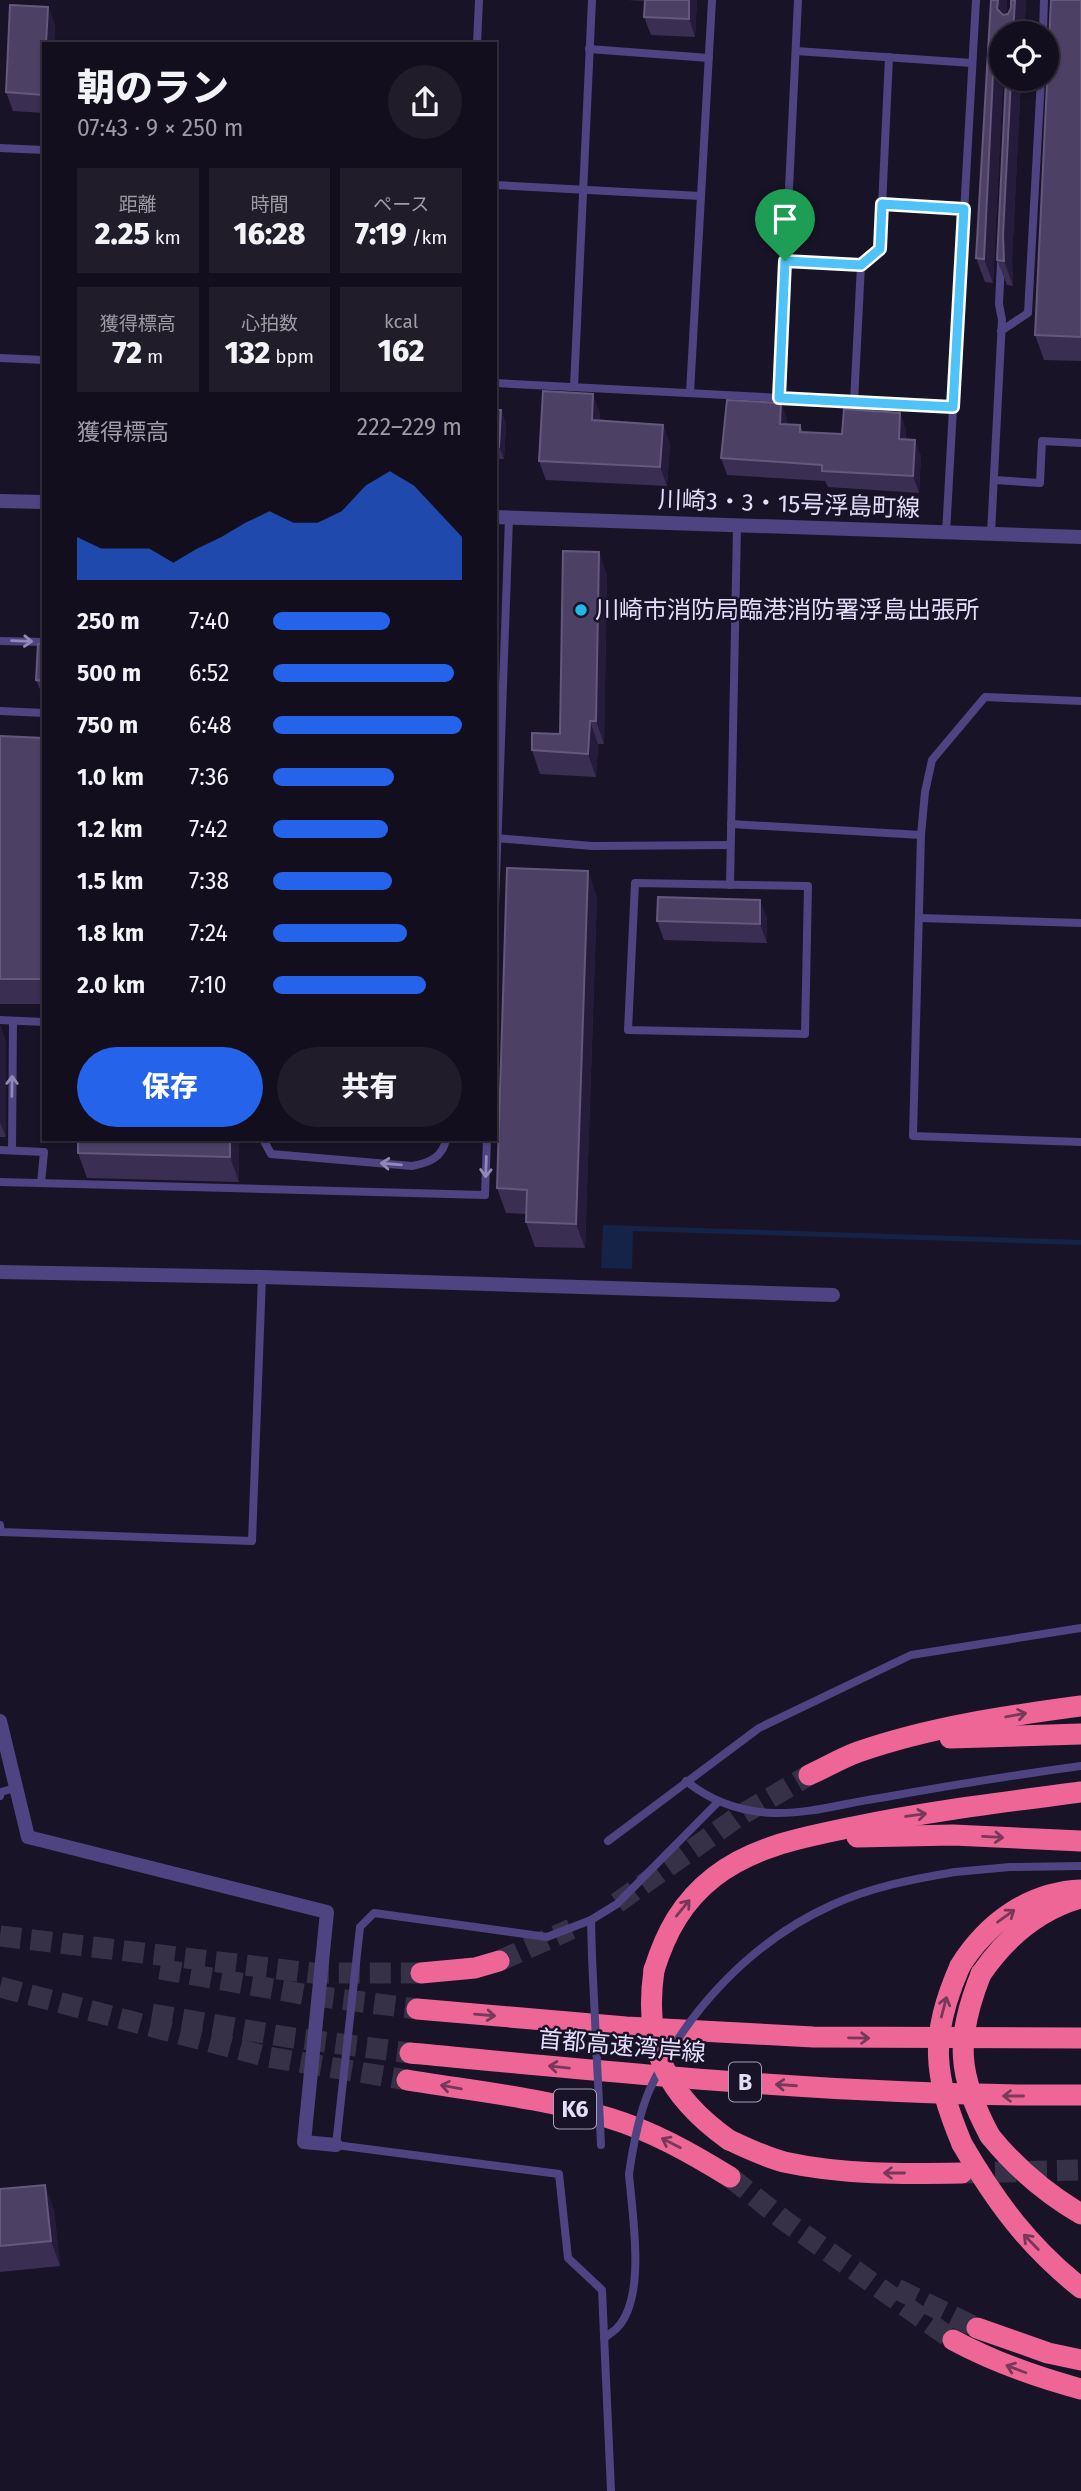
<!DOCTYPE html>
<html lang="ja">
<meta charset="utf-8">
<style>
body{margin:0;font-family:"Fira Sans","Noto Sans JP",sans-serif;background:#201c2a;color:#f1f3f6;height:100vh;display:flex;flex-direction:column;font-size:26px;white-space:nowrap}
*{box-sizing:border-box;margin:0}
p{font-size:23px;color:#9d9ca4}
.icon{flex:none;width:38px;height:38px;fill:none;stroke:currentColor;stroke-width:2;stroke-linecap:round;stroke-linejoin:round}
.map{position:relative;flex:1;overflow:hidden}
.drawer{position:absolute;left:42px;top:42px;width:455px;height:1099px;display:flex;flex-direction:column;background:#130e1d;border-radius:0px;box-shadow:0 2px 5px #0004,0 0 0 2px #322e3b}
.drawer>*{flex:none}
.buttons{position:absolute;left:989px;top:21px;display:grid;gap:14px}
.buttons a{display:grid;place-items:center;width:70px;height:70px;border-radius:50%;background:#130e1d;box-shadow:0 2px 5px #0004,0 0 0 2px #322e3b;font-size:35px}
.pin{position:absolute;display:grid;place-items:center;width:60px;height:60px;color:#fff;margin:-72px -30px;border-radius:50% 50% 50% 0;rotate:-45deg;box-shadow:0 0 7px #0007}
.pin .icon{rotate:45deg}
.round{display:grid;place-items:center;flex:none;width:74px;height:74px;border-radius:37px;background:#201c2a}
.summary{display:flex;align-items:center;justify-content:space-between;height:119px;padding:0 35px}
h1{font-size:38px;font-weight:800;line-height:52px}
.stats{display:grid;grid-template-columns:repeat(3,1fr);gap:10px;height:119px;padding:7px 35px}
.stats div{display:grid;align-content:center;border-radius:0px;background:#201c2a;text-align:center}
.stats b{font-size:30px;font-weight:800}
.stats small{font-size:19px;font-weight:400}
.stats p{font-size:19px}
.chart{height:196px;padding:14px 35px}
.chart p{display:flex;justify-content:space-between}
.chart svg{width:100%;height:126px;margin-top:7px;fill:#2563eb;opacity:.7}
.action{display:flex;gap:14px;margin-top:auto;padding:14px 35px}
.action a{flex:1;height:80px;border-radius:42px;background:#2563eb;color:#fff;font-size:28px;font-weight:800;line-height:80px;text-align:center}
.action a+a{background:#201c2a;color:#f1f3f6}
ul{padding:0 35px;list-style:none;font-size:23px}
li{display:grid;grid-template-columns:112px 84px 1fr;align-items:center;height:52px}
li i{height:18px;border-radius:9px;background:#2563eb}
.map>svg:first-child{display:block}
.water{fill:#152349}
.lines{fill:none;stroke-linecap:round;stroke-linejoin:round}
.motorway-tunnel{stroke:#373147;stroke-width:21;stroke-dasharray:21 10;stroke-linecap:butt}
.service{stroke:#4e4481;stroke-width:8}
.minor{stroke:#4e4481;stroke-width:14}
.tertiary{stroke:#4e4481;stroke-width:14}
.motorway{stroke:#ed6696;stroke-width:21}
.service-bridge{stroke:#4e4481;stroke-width:8}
.motorway-bridge{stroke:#ed6696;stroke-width:21}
.wall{fill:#3a2e53}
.shaded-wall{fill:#251b3a}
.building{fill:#4c4165;stroke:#64597c;stroke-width:2}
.oneway{stroke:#9289b8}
.oneway2{stroke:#783859}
.route-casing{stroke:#fff;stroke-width:14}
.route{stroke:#4fc3f7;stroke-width:9}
.poi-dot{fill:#20b9e5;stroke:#191327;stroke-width:2.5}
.labels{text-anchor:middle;stroke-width:5;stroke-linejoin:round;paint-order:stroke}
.shield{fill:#191327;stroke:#a7a0bb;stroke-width:2}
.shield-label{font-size:23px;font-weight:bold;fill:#e4ddfb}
.street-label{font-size:24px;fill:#e4ddfb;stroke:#191327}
.poi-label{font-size:24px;fill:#e4ddfb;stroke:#191327;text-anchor:start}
</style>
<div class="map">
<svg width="1081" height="2491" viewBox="0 0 1081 2491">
<rect width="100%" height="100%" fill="#191327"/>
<polygon class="water" points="603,1225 1081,1240 1081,1245 633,1231 632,1269 601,1268"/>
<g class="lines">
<g class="motorway-tunnel">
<polyline points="617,1903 736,1818 809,1775"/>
<polyline points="0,1936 312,1973 421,1973"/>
<polyline points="499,1961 571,1929"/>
<polyline points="160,1969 308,1995 417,2009"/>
<polyline points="0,1987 268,2057 407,2080"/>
<polyline points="152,2014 287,2037 410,2053"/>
<polyline points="964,2173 1081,2170"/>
<polyline points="730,2177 785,2221 953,2340"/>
<polyline points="897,2289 977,2328"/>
</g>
<g class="service">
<polyline points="1043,33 1044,0"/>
<polyline points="477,44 479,0"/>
<polyline points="589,49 709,58"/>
<polyline points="796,51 972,63"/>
<polyline points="0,148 44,150"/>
<polyline points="495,185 701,196"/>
<polyline points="882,204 964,209"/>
<polyline points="785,261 861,265 880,249 889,57"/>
<polyline points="1001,331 1028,313 1041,79"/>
<polyline points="0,358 44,360"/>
<polyline points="495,383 953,407"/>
<polyline points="574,387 592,0"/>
<polyline points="690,393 712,0"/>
<polyline points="779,398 798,0"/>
<polyline points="854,402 861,265"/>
<polyline points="994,480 1040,483 1042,441 1081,443"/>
<polyline points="946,533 976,0"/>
<polyline points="991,534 1002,320 999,304 1001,261"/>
<polyline points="0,641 44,642"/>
<polyline points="1081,701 985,697 932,760 925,792 921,835 913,1136 1081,1142"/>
<polyline points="0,711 44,713"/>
<polyline points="731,824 921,835"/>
<polyline points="495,838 592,846 730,845"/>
<polygon points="635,883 808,886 805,1034 628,1030"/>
<polyline points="730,885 737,526"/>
<polyline points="495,907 509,518"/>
<polyline points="919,918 1081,923"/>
<polyline points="0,1020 44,1022"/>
<path d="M 263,1139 L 271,1154 L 412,1166 C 428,1163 443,1158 446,1139"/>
<polyline points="0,1150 44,1152 41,1183"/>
<polyline points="12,1150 13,1021"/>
<polyline points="0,1182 485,1195 487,1139"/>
<polyline points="0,1525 1,1532 252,1541 262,1277"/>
<path d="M 686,1781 C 712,1802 741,1812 774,1813 C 810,1814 845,1803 880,1798 C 947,1786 1014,1775 1081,1766"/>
<polyline points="0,1796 1,1792 15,1788"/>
<polyline points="608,1841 759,1728 911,1655 1081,1628"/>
<polyline points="955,1872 1010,1867 1081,1866"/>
<polyline points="591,1920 592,1957"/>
<path d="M 604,2338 C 608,2335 613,2332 617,2328 C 647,2297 632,2214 629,2174"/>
<polyline points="611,2491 602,2290 568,2258 559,2174 336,2145 360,1927 374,1913 547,1937 591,1920 617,1904 718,1802"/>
</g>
<g class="minor">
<polyline points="0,1272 262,1277 833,1295"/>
<polyline points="0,1721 28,1837 327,1912 304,2142 336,2145"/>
</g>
<g class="tertiary">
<polyline points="0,501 44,502"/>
<polyline points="495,517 1081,537"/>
</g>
<g class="motorway">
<polyline points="950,1738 1081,1734"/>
<path d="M 809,1775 C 825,1768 841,1758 858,1752 C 930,1727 1006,1716 1081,1706"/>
<polyline points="857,1837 953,1835 1081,1841"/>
<path d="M 960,1966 C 987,1923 1029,1892 1081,1890"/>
<path d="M 654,1970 C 666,1932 682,1902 714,1877 C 753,1846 805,1837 853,1827 C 929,1811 1005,1802 1081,1792"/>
<polyline points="421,1973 475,1968 499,1961"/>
<path d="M 981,1974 C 1005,1939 1038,1910 1080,1898"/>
<polyline points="417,2009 626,2027 813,2037 1081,2038"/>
<path d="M 410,2053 C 633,2074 857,2097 1081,2095"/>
<path d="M 407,2080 C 474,2091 544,2098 609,2118 C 652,2131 691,2153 730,2177"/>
<path d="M 990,2136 C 1016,2168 1045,2193 1081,2214"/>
<path d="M 729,2140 C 747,2148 765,2157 784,2162 C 843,2175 903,2174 962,2173"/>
<path d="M 962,2144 C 996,2202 1028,2246 1081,2288"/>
<polyline points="977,2328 1048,2353 1081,2360"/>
<path d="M 953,2340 C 994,2362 1036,2377 1081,2389"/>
</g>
<g class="service-bridge">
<polyline points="592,1957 601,2145"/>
<path d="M 629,2174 C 633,2146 638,2117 649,2091 C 686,2011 752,1941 832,1905 C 871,1887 913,1879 955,1872"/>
</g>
<g class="motorway-bridge">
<path d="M 960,1966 C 929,2037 933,2074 962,2144"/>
<path d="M 654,1970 C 643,2047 666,2095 729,2140"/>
<path d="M 981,1974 C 955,2040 957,2074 990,2136"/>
</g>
</g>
<g class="wall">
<polygon points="627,0 697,0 695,37 651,35 644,17 645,1"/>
<polygon points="991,0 1007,0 1007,14 1011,8 1011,0 1026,0 1024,33 1001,33 1001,79 1003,79 993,283 985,282 976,258"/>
<polygon points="1081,0 1081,361 1044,360 1035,335"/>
<polygon points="48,7 55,26 54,44 44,44 44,113 13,111 6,92"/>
<polygon points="1006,79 1021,79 1012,260 1013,286 1007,285 997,260"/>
<polygon points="781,403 787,420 787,424 800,425 803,432 842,434 900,413 906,430 906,439 921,456 919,493 828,487 825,481 727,475 721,458"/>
<polygon points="495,410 506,423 504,459 495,459"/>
<polygon points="600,413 600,421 663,425 670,444 667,486 546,480 539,461"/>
<polygon points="607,575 604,744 598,744 596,777 540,774 532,750 560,734"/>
<polygon points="44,644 44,699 36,680"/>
<polygon points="0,736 44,738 44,1004 0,1004"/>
<polygon points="597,896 585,1248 535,1247 526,1222 526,1214 506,1213 497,1188"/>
<polygon points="760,900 767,919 767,943 664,940 657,921"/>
<polygon points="0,1025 6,1042 6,1137 0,1137"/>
<polygon points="78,1139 239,1139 239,1182 87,1178 78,1153"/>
<polygon points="0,2189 54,2210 60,2266 0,2272"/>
</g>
<g class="shaded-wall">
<polygon points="689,0 697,0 695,37 689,19"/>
<polygon points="998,0 1007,0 1007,33 997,9"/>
<polygon points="1015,0 1026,0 1024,33 1013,33"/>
<polygon points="48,7 55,26 54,44 46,44"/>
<polygon points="997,49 1001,59 1001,79 1003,79 993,283 984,259 994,54"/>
<polygon points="1011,79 1021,79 1012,260 1013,286 1004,261 1003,235"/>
<polygon points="593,394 600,413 599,439 592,420"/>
<polygon points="781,403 787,420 786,440 780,424"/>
<polygon points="501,410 506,423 504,459 499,447"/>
<polygon points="900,413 906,430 905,455 899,439"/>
<polygon points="663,425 670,444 667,486 660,467"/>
<polygon points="915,440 921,456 919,493 913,476"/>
<polygon points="599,552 607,575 604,744 596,721"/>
<polygon points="590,721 598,744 596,777 588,754"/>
<polygon points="588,871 597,896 585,1248 576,1224"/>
<polygon points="760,900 767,919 767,943 760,924"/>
<polygon points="0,1025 6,1042 6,1137 0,1122"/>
<polygon points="230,1139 239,1139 239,1182 230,1157"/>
<polygon points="45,2185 54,2210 60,2266 51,2241"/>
</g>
<g class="building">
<polygon points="645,0 689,0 689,19 644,17"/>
<polygon points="991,0 998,0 997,9 1003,15 1008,14 1011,8 1011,0 1015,0 1013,33 1001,33 1001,48 997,49 994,54 984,259 976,258"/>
<polygon points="1051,0 1081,0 1081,337 1035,335"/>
<polygon points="10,5 48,7 46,44 44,44 43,95 6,92"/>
<polygon points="1006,79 1011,79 1003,235 1004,261 997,260"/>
<polygon points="543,391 593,394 592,420 663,425 660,467 539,461"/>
<polygon points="727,400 781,403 780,424 800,425 800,432 842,434 844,409 900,413 899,439 915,440 913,476 822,471 822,465 721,458"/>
<polygon points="495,410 501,410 499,447 495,446"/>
<polygon points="563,551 599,552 596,721 590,721 588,754 532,750 532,733 560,734"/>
<polygon points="38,644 44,644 44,681 36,680"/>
<polygon points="0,736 44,738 44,979 0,979"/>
<polygon points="507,868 588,871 576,1224 526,1222 527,1190 497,1188"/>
<polygon points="658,897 760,900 760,924 657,921"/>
<polygon points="78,1139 230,1139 230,1157 78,1153"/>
<polygon points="45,2185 51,2241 0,2246 0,2189"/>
</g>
<defs><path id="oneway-shaft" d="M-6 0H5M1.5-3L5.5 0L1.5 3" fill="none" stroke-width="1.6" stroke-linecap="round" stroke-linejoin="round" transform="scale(1.75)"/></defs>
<g class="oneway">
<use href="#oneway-shaft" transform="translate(22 641) rotate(2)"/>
<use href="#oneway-shaft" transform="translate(12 1086) rotate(-89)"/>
<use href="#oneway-shaft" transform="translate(391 1164) rotate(-175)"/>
<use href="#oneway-shaft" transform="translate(486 1167) rotate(92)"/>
</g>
<g class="oneway2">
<use href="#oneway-shaft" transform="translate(1016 1715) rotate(-10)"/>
<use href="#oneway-shaft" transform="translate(916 1815) rotate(-8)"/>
<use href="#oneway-shaft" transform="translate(993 1837) rotate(3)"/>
<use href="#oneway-shaft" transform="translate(683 1908) rotate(-51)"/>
<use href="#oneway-shaft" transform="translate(1006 1916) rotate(-36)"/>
<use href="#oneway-shaft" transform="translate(944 2007) rotate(-75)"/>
<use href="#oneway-shaft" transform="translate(485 2015) rotate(5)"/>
<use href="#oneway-shaft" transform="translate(859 2038) rotate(1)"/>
<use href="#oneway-shaft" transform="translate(559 2067) rotate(-174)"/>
<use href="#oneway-shaft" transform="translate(786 2085) rotate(-176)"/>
<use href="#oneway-shaft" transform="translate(451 2087) rotate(-170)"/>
<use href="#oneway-shaft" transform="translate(1013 2096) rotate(-180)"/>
<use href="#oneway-shaft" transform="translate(671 2143) rotate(-153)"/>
<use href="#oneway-shaft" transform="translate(894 2173) rotate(-180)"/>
<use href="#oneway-shaft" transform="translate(1031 2242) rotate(-134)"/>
<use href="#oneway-shaft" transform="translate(1016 2369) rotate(-159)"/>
</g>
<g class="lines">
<g class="route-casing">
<polygon id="route" points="882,204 964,209 953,407 779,398 785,261 861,265 880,249"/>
</g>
<use href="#route" class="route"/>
</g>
<circle class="poi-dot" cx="581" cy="610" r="7"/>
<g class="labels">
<g class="shield">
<rect x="729" y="2062.5" width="32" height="39" rx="5"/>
<rect x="554" y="2089.5" width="42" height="39" rx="5"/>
</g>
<g class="shield-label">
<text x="745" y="2090">B</text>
<text x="575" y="2117">K6</text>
</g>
<g class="street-label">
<text transform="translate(789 504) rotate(2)" y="8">川崎3・3・15号浮島町線</text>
<text transform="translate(622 2046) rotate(5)" y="8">首都高速湾岸線</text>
</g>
<g class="poi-label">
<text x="595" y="618">川崎市消防局臨港消防署浮島出張所</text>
</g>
</g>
</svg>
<div class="buttons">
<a><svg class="icon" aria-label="locate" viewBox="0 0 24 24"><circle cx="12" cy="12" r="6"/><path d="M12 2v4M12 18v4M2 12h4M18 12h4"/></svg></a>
</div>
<div class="pin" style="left:785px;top:261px;background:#1e9e55"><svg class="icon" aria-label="arrive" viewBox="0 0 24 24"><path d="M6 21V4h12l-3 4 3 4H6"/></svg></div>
<section class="drawer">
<div class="summary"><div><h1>朝のラン</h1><p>07:43 · 9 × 250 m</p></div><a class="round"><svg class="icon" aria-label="share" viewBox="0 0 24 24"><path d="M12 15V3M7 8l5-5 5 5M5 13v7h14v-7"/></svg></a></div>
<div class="stats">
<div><p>距離</p><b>2.25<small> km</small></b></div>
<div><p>時間</p><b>16:28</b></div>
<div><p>ペース</p><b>7:19<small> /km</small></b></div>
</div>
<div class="stats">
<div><p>獲得標高</p><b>72<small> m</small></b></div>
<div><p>心拍数</p><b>132<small> bpm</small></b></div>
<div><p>kcal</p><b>162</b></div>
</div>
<div class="chart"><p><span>獲得標高</span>222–229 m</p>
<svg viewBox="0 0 160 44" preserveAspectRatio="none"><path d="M0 44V29L10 33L20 33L30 33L40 38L50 33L60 29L70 24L80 20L90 24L100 24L110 20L120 11L130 6L140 11L150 20L160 29V44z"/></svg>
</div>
<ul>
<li><b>250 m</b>7:40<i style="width:62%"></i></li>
<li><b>500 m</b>6:52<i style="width:96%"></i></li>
<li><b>750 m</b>6:48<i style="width:100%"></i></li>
<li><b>1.0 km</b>7:36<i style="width:64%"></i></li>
<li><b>1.2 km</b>7:42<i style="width:61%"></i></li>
<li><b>1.5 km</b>7:38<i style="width:63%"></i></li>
<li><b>1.8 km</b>7:24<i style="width:71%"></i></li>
<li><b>2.0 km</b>7:10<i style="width:81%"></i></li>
</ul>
<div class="action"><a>保存</a><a>共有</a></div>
</section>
</div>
